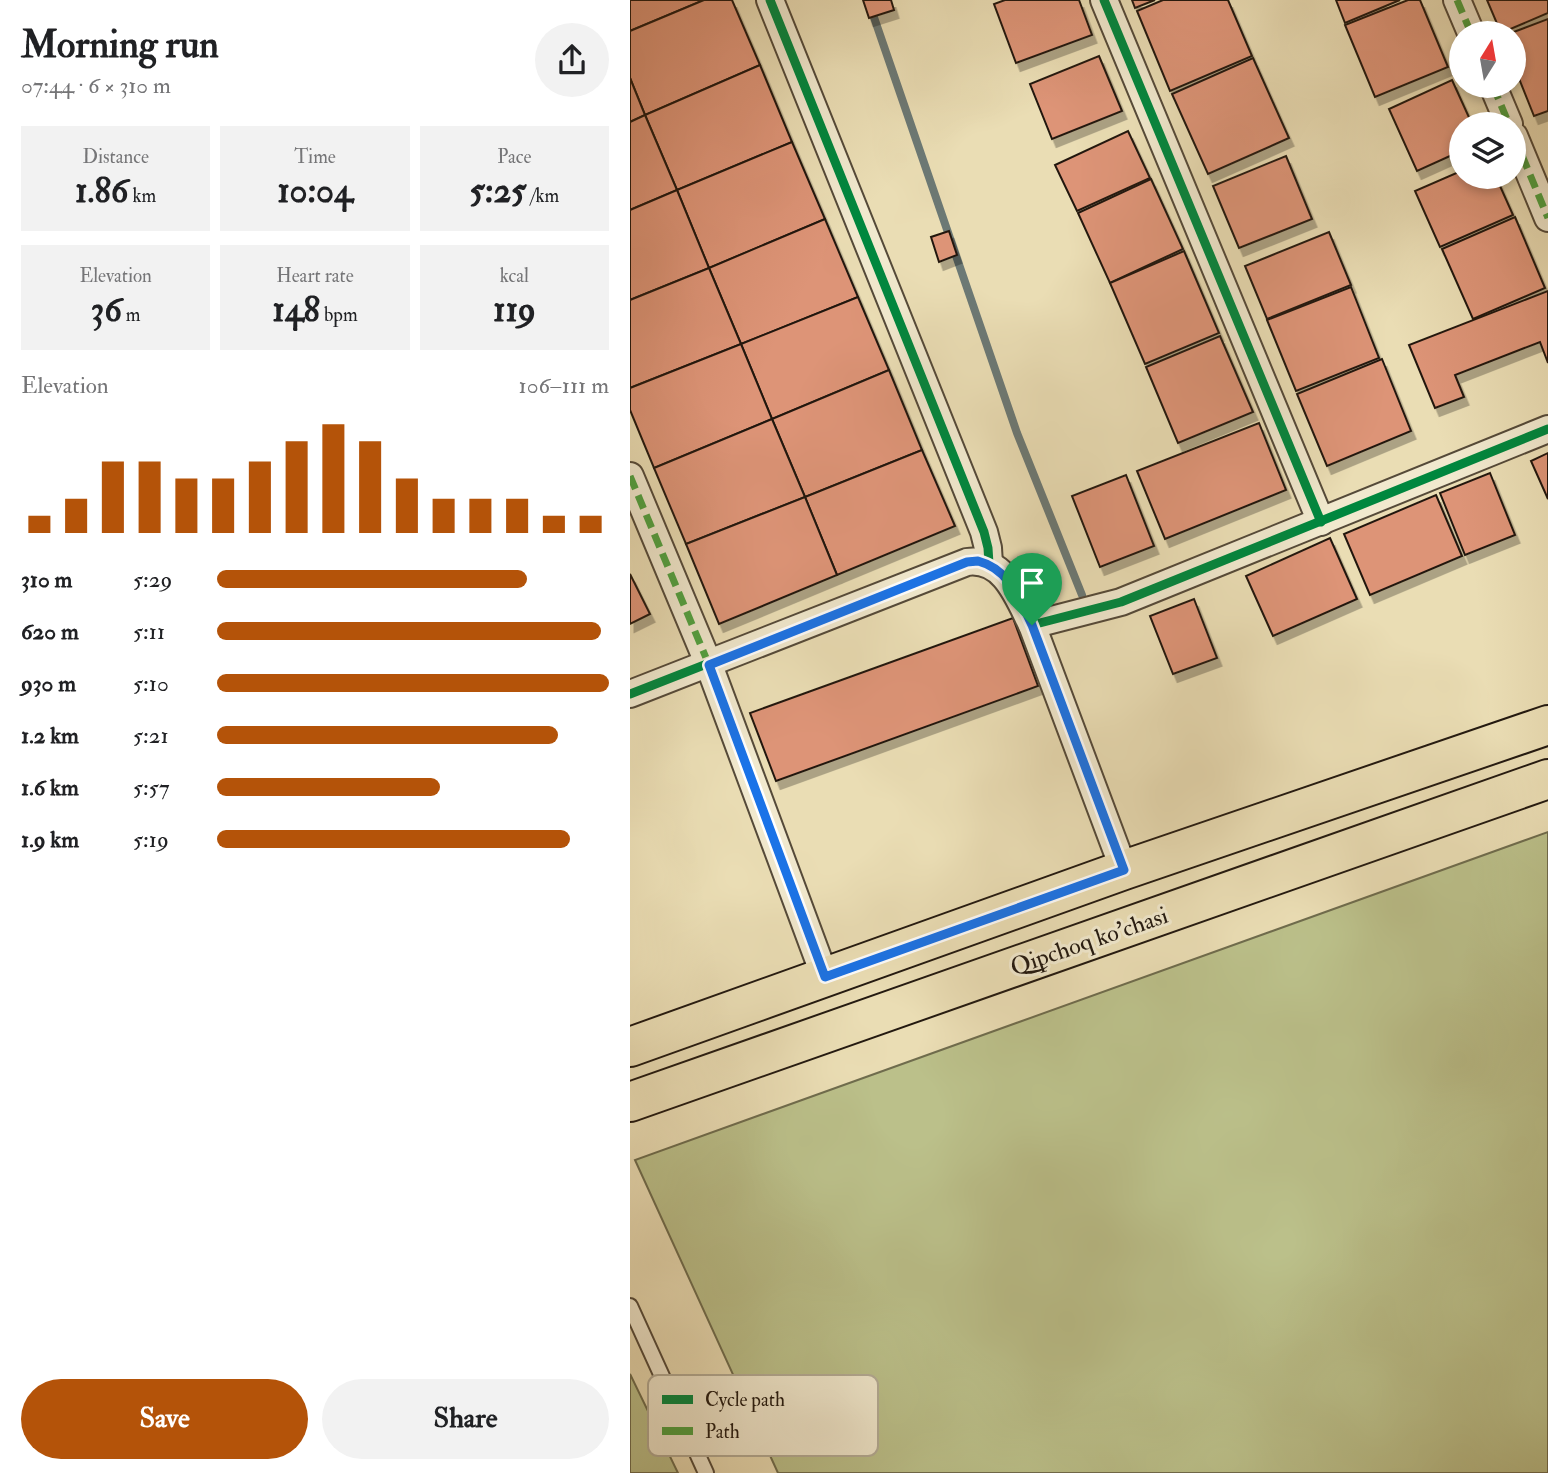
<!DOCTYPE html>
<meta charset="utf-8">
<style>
body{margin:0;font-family:"IM FELL Double Pica",serif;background:#f2f2f2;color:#202124;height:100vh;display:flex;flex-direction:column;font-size:26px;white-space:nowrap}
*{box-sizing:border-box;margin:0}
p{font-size:23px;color:#757577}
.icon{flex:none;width:38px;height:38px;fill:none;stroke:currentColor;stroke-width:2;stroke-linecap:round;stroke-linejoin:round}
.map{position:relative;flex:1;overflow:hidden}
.panel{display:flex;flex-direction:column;background:#fff;width:630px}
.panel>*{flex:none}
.needle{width:46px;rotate:11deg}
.controls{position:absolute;left:819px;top:21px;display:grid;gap:14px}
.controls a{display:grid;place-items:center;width:77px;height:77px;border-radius:50%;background:#fff;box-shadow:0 4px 10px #0003;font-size:35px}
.pin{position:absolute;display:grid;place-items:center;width:60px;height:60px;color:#fff;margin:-72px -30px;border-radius:50% 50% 50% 0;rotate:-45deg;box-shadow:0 0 7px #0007}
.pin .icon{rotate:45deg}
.round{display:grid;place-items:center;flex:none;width:74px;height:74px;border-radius:37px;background:#f2f2f2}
.headline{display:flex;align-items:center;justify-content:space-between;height:119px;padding:0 21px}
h1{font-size:38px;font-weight:700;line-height:52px}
.metrics{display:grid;grid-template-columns:repeat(3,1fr);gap:10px;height:119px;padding:7px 21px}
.metrics div{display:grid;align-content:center;border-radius:0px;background:#f2f2f2;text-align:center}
.metrics b{font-size:35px;font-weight:700}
.metrics small{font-size:19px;font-weight:400}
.metrics p{font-size:19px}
.chart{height:196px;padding:14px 21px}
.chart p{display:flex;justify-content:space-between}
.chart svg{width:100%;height:126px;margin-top:7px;stroke:#b45309;stroke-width:6}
.cta{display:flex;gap:14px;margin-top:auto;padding:14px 21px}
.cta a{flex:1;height:80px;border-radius:42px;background:#b45309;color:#fff;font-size:28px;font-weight:700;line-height:80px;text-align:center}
.cta a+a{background:#f2f2f2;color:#202124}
ul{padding:0 21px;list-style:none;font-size:23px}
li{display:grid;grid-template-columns:112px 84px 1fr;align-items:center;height:52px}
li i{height:18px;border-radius:9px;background:#b45309}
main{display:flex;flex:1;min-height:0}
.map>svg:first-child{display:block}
.green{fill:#bbc08a;stroke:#6f6c4d;stroke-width:2}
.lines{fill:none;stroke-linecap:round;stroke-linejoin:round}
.stream{stroke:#6c7975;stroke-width:8}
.building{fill:#dd9477;stroke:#231910;stroke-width:2;filter:url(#shadow)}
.service-casing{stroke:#554a39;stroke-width:18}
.minor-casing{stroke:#554a39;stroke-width:30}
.primary-casing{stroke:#231910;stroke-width:42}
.service{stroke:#f1e9ce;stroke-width:14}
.minor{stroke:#f1e9ce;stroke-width:26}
.primary{stroke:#eaddb4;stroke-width:38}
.quiet{stroke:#50a13f;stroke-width:7;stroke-dasharray:14 7;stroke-linecap:butt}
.cycleway-casing{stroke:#f1e9ce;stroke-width:13}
.cycleway{stroke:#00873e;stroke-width:9}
.route-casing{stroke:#fff;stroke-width:14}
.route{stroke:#1a73e8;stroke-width:9}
.labels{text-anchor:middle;stroke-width:6;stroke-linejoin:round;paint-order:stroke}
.street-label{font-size:24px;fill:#231910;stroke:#f1e9ce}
.key{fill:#f1e9ce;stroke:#b3ab95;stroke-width:2}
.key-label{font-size:19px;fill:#231910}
</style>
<main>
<section class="panel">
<div class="headline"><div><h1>Morning run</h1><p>07:44 · 6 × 310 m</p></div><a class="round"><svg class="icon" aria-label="share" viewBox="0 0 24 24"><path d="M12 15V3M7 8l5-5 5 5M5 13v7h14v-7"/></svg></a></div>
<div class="metrics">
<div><p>Distance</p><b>1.86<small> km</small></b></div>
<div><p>Time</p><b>10:04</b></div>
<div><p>Pace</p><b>5:25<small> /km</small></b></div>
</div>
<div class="metrics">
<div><p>Elevation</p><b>36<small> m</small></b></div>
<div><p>Heart rate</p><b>148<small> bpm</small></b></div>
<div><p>kcal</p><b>119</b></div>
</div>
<div class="chart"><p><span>Elevation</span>106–111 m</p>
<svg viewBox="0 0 160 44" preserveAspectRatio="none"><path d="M5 44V38M15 44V32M25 44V19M35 44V19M45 44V25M55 44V25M65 44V19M75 44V12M85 44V6M95 44V12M105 44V25M115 44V32M125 44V32M135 44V32M145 44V38M155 44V38"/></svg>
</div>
<ul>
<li><b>310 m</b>5:29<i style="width:79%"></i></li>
<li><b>620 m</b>5:11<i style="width:98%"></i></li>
<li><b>930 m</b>5:10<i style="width:100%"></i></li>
<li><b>1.2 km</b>5:21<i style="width:87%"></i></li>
<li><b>1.6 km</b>5:57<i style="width:57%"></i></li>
<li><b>1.9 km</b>5:19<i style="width:90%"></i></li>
</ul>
<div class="cta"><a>Save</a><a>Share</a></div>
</section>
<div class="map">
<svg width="918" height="1473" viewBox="0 0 918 1473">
<defs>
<filter id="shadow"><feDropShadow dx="4.5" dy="8" stdDeviation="0" flood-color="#0004"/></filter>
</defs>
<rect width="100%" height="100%" fill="#eaddb4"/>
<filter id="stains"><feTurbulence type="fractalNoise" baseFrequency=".00286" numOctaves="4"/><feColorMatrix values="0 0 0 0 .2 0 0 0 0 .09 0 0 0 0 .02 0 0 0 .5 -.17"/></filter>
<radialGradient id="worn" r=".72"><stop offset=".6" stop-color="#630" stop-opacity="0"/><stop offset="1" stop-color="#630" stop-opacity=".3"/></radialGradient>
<g class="green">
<polygon points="918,832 918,1473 148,1473 5,1160"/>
<polygon points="0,1374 48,1473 0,1473"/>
</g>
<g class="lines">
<polyline class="stream" points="238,0 387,433 452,595"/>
</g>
<g class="building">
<polygon points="0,0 74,0 0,31"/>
<polygon points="74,0 102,0 130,65 15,115 0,78 0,31"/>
<polygon points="233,0 261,0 264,10 239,18"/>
<polygon points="375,0 449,0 462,35 386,63 364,4"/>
<polygon points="502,0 525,0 505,8"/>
<polygon points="533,0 598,0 622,56 540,91 507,11"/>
<polygon points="706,0 770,0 715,23"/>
<polygon points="778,0 790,0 818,67 745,97 715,25"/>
<polygon points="857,0 918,0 918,13 871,33"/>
<polygon points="918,19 918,111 904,116 884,66 884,33 881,33"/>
<polygon points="469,56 492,111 422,139 400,84"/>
<polygon points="623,58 659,138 578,174 542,94"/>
<polygon points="130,65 162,142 47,190 15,115"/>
<polygon points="0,78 15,115 0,122"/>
<polygon points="822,80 842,124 831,124 831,151 787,171 759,109"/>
<polygon points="15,115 47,190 0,210 0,122"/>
<polygon points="498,131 520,178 447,211 425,165"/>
<polygon points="162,142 195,219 79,268 47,190"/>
<polygon points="656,156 682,219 609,248 583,186"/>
<polygon points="831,171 831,177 866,177 883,215 810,247 785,191"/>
<polygon points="521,179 553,249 480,283 448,213"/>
<polygon points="47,190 79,268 0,300 0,210"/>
<polygon points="885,217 915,288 843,319 812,249"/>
<polygon points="195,219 228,297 111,344 79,268"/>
<polygon points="319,231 327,255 309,262 301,237"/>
<polygon points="699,232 721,285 637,319 615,266"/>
<polygon points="554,251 589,333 515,364 480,283"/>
<polygon points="79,268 111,344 0,388 0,300"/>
<polygon points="721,287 749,358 666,391 637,320"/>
<polygon points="918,291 918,363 910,342 825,375 834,397 805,408 779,345"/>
<polygon points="228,297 259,370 142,419 111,344"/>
<polygon points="590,336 623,412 548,443 516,367"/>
<polygon points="111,344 142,419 24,468 0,410 0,388"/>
<polygon points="752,359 781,431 697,466 667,394"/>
<polygon points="259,370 292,450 175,497 142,419"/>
<polygon points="142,419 175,497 56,544 24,468"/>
<polygon points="629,423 656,490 535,539 507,471"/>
<polygon points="292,450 325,526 207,575 175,497"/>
<polygon points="918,453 918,499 901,461"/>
<polygon points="860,473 885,535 835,555 810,493"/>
<polygon points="496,475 524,546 470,567 442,496"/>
<polygon points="806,495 832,556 740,595 714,534"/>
<polygon points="175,497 207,575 89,624 56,544"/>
<polygon points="700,538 727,599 643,636 616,576"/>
<polygon points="0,574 20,614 0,624"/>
<polygon points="564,599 587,658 543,674 520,616"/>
<polygon points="383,618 408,686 146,781 120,713"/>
</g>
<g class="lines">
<g class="service-casing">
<polyline id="service" points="0,1306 76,1473"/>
</g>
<g class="minor-casing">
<g id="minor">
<polyline points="140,0 354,532 358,548 359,564"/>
<polyline points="474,0 691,522"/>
<polyline points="827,0 841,33"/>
<polyline points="863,86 879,124"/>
<polyline points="884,136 918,218"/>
<polyline points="0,476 79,665 195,977"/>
<polyline points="402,625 494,870"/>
<path d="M 0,694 L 337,562 C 374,557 388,597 402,625 L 491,602 L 918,429"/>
</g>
</g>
<g class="primary-casing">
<g id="primary">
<polyline points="0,1047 494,870 918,725"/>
<polyline points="0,1102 918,779"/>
</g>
</g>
<use href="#service" class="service"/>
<use href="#minor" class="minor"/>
<use href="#primary" class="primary"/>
<g class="quiet">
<polyline points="827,0 841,33"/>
<polyline points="863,86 879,124"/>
<polyline points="884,136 918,218"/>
<polyline points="0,476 79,665 195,977"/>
<polyline points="402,625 494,870"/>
</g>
<g class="cycleway-casing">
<g id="cycleway">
<polyline points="140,0 354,532 358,548 359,564"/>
<polyline points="474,0 691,522"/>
<path d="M 0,694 L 337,562 C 374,557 388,597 402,625 L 491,602 L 918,429"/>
</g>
</g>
<use href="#cycleway" class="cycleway"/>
</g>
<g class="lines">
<g class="route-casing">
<path id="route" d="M 348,561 C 379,569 389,598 402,625 L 494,870 L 195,977 L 79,665 L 337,562 Z"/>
</g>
<use href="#route" class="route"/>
</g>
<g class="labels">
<g class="street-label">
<text transform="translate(459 941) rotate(-19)" y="8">Qipchoq ko'chasi</text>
</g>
</g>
<rect x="18" y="1375" width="230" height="81" rx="10" class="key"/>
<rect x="32" y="1395" width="31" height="9" fill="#00873e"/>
<rect x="32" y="1427" width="31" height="8" fill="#50a13f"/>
<g class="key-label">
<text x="75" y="1406">Cycle path</text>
<text x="75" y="1438">Path</text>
</g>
<rect width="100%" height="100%" filter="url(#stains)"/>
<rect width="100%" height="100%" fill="url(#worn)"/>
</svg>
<div class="controls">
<a><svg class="needle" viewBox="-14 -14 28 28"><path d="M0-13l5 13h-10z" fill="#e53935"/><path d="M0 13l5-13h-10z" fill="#757577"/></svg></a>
<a><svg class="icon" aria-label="layers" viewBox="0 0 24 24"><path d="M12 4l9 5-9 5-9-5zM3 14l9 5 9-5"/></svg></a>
</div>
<div class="pin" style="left:402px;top:625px;background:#1e9e55"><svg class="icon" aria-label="arrive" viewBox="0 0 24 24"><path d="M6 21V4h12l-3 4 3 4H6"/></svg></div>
</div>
</main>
